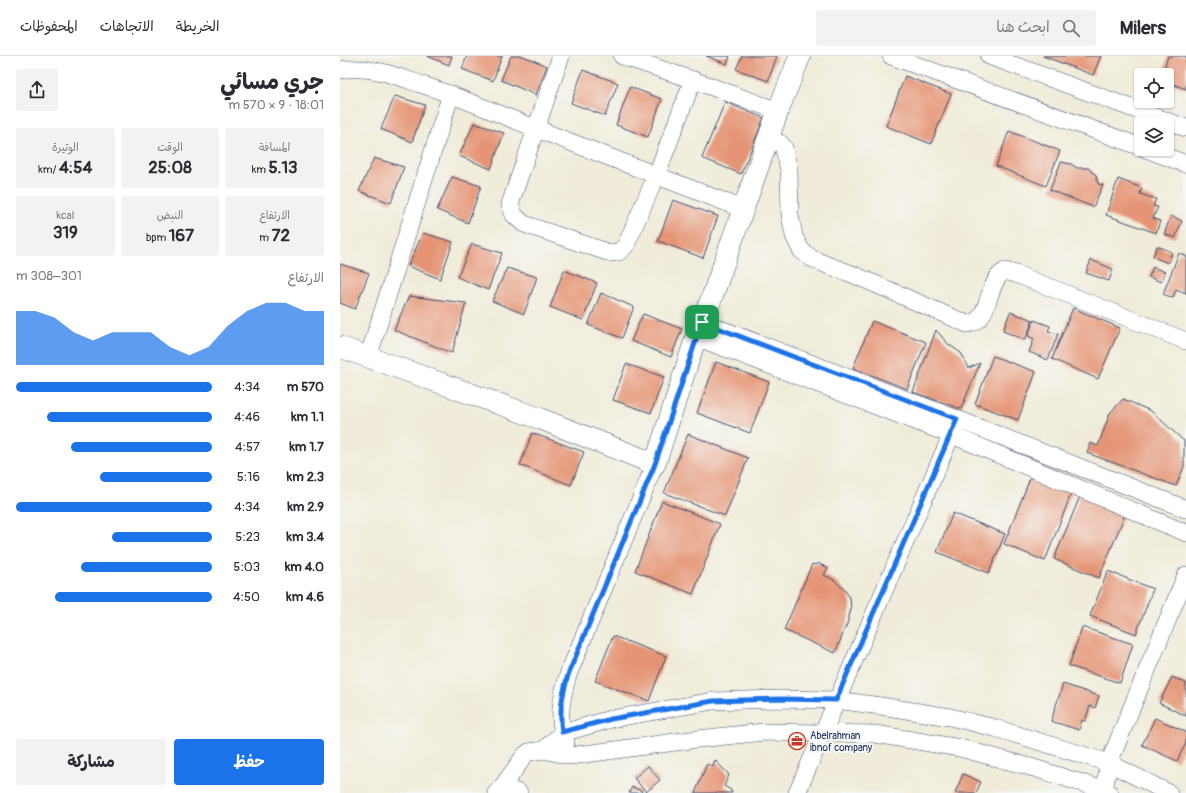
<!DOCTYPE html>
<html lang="ar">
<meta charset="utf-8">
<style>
body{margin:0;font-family:Pangolin,"Playpen Sans Arabic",sans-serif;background:#f2f2f3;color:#2b2b33;direction:rtl;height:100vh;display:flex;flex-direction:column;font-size:15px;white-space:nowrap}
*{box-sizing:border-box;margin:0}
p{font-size:13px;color:#7c7c81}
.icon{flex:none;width:22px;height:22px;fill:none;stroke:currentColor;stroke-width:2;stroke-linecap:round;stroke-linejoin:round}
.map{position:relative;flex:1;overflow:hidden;direction:ltr}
.panel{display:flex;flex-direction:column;background:#fff;width:340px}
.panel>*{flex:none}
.tools{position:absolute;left:794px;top:12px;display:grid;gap:8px}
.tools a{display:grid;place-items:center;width:40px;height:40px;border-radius:4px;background:#fff;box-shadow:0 1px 3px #0004;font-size:20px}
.pin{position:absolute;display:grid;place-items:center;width:34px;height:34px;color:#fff;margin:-17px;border-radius:8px;box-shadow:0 2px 6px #0006}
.round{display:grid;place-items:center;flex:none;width:42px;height:42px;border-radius:4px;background:#f2f2f3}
.head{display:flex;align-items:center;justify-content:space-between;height:68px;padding:0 16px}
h1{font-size:22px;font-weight:700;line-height:30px}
.figures{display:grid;grid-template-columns:repeat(3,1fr);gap:6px;height:68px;padding:4px 16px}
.figures div{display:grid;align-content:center;border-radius:4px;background:#f2f2f3;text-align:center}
.figures b{font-size:17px;font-weight:700}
.figures small{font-size:11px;font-weight:400}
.figures p{font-size:11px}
.chart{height:112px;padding:8px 16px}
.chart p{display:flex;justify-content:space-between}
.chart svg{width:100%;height:72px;margin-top:4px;fill:#1a73e8;opacity:.7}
.cta{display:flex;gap:8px;margin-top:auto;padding:8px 16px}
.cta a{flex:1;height:46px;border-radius:4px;background:#1a73e8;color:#fff;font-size:16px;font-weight:700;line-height:46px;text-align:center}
.cta a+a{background:#f2f2f3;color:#2b2b33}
ul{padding:0 16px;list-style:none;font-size:13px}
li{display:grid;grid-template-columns:64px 48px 1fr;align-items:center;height:30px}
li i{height:10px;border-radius:5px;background:#1a73e8}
header{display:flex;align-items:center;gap:24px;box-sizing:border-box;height:56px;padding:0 20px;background:#fff;border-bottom:1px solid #e1e1e2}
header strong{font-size:19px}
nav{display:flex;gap:22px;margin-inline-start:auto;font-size:14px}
.search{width:280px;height:36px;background:#f2f2f3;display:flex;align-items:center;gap:10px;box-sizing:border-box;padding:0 14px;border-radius:4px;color:#7c7c81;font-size:15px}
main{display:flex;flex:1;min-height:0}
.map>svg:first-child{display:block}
.building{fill:#e59576}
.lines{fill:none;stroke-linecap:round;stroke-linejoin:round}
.minor-casing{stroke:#3b4b70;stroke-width:18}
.tertiary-casing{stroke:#3b4b70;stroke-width:22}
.minor{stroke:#fff;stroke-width:17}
.tertiary{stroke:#fff;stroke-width:21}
.route-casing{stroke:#fff;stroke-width:8}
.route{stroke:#1a73e8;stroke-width:5}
.labels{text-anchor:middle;stroke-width:4;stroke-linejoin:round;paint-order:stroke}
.poi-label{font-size:10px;fill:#1b2f5e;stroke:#f6f6f2;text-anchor:start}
</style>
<header>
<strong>Milers</strong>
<div class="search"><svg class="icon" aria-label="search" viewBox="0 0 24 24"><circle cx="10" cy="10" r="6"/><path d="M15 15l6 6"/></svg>ابحث هنا</div>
<nav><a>الخريطة</a><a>الاتجاهات</a><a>المحفوظات</a></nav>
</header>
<main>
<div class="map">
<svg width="846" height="737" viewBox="0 0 846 737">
<rect width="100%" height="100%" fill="#f6f6f2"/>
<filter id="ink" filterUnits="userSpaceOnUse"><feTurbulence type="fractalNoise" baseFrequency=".025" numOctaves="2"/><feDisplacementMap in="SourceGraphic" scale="8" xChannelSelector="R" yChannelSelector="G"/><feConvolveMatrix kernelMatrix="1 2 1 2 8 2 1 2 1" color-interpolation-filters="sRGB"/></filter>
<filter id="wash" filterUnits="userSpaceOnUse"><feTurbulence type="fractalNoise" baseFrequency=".012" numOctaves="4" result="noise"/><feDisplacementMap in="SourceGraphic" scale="16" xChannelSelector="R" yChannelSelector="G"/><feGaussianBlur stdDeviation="0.9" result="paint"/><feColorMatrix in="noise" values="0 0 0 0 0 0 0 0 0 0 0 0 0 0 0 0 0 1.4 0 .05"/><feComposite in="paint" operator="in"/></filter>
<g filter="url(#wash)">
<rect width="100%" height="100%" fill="#f0ecd9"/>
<g id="blocks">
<g class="building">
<polygon points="87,0 112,0 109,9"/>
<polygon points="127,0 162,0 153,25 122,13"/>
<polygon points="171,0 183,0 207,10 196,39 161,24"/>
<polygon points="366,0 390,0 387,8"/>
<polygon points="402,0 437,0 428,25 396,13"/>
<polygon points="703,0 761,0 753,19"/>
<polygon points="828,0 846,0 846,33 827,26 827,19 822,19"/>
<polygon points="243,14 278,27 265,60 231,47"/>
<polygon points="565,20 611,38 591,88 546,70"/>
<polygon points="290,31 322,43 308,81 276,69"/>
<polygon points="55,40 85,49 72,86 41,73"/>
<polygon points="385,46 424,62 401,118 362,102"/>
<polygon points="134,67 164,77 151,113 119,100"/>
<polygon points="669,75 720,95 706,130 656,110"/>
<polygon points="34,102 64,111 51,147 19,135"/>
<polygon points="721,106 731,108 737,112 748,112 756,119 758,128 763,129 753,151 710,134"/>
<polygon points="112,121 141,130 128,167 97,154"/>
<polygon points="778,123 802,132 800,138 816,143 813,150 818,151 813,162 820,165 816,177 766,159"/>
<polygon points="333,144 378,160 363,202 318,185"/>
<polygon points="831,160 842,165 835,182 824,178"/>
<polygon points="83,177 113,186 100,223 68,210"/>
<polygon points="132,188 162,197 148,234 117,221"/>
<polygon points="817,190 832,196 828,207 813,201"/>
<polygon points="839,197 846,200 846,237 836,233 833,242 823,238"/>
<polygon points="751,204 773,213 769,225 746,217"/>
<polygon points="0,208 29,217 15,253 0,247"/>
<polygon points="813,211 825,216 821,226 809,221"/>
<polygon points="167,212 197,221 184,258 152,245"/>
<polygon points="224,214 257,227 243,264 210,251"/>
<polygon points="261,237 294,251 282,282 248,269"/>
<polygon points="69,240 126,247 112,297 54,274"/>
<polygon points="733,252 780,272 758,323 712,303"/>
<polygon points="670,256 693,264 685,284 663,275"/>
<polygon points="303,258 342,273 331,301 291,285"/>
<polygon points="694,264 710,270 708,275 718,278 708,304 689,296 694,283 688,280"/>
<polygon points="532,265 586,286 567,333 513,312"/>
<polygon points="596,274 608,288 621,297 629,312 640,307 621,353 573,336"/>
<polygon points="653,300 696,316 678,364 635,348"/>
<polygon points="376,306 429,326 410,377 357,357"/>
<polygon points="286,308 324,321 311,357 273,344"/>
<polygon points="783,343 811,355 844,385 844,411 836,430 747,397 750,387 758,390 770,357"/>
<polygon points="192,377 244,396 231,429 180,409"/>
<polygon points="348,378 408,402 385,460 324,437"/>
<polygon points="692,417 733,433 705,505 664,488"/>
<polygon points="741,438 786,456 759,522 714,503"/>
<polygon points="322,445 380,468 353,538 295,515"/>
<polygon points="613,457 665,478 649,517 597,496"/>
<polygon points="477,507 488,512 484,519 494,524 504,533 510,542 511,553 507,568 495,597 444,574 472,508 475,509"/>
<polygon points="768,515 813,533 796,578 750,560"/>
<polygon points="742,571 793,588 780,627 729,610"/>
<polygon points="273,580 326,600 309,645 255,625"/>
<polygon points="832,621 846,627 846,660 819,647"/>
<polygon points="723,628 759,640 755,652 750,650 745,665 742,664 739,674 711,665"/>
<polygon points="815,662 846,676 846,687 837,705 802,689"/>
<polygon points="375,704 389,719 384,730 391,734 392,737 355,737 367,708 373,711"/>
<polygon points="308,710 320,724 306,736 294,722"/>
<polygon points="623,718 641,726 636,737 615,737"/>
<polygon points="292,731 302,735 301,737 289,737"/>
</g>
</g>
</g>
<g filter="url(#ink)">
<use href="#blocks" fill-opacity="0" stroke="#3b4b70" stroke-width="1"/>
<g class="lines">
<g class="minor-casing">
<g id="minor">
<polyline points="221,0 170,148 174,159 184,168 270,197 279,196 286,189 316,120 353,24"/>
<polyline points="282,0 353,24 438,55"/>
<polyline points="551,0 801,91"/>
<polyline points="649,0 846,72"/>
<path d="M 0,14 C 28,9 54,19 80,28 C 121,41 161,59 202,75 C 269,101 336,127 403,153"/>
<path d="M 427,83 L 440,87 L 444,92 L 449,114 L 450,159 L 454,180 L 461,194 L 471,202 L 487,209 L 512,218 L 627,268 C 649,266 646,237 658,221 C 659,219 662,217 665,215 L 676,218 L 846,285"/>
<polyline points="806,93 846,108"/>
<polyline points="362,266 617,363 846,453"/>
<polyline points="356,281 612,379 846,477"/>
<polyline points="28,302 111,38"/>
<path d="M 226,687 C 217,662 221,643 228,619 L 315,408"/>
<polyline points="204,694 222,677 271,663 373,645 440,643 496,644 541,650 610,661 655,672 769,707 829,737"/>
<polyline points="162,731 179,737"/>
<polyline points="764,734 769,707 846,519"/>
<polyline points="156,737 162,731 185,699 189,696 204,694 230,700 358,683 424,676 535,678 620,692 694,712 764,734 770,737"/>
<polyline points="457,737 616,368"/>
</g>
</g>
<g class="tertiary-casing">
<polyline id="tertiary" points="0,291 201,363 315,408 356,281 372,241 438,55 460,0"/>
</g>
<use href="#minor" class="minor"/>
<use href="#tertiary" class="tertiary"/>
</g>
</g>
<g class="lines" filter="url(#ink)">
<g class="route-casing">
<path id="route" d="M 362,266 L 617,363 L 496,644 L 440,643 L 373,645 L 271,663 L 222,676 C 219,654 222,641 228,619 L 315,408 Z"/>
</g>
<use href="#route" class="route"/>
</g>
<defs>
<g id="office-ring" transform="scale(0.9)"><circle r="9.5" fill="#f6f6f2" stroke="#c8321e" stroke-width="1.5"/><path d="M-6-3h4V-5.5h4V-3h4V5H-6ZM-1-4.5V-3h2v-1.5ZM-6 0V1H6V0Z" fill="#c8321e"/></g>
</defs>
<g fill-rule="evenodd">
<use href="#office-ring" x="457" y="685"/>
</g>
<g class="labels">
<g class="poi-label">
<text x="470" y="683">Abelrahman<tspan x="470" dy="12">ibnof company</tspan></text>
</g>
</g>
</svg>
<div class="tools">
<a><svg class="icon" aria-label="locate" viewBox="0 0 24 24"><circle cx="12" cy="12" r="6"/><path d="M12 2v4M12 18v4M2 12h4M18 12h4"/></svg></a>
<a><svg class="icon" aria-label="layers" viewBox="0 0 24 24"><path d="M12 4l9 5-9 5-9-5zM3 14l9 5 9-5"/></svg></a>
</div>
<div class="pin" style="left:362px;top:266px;background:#1e9e55"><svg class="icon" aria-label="arrive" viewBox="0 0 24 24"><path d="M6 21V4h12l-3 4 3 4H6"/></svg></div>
</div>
<section class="panel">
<div class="head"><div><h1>جري مسائي</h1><p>18:01 · 9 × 570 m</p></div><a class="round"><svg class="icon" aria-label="share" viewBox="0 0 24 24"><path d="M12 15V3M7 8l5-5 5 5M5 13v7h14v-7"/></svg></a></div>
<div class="figures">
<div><p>المسافة</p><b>5.13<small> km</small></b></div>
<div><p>الوقت</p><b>25:08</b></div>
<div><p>الوتيرة</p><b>4:54<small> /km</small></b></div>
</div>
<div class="figures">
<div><p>الارتفاع</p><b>72<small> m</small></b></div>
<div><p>النبض</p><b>167<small> bpm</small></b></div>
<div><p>kcal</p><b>319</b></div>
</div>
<div class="chart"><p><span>الارتفاع</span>301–308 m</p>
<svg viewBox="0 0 160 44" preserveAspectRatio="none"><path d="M0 44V11L10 11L20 15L30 24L40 29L50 24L60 24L70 24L80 33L90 38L100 33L110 20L120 11L130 6L140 6L150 11L160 11V44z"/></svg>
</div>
<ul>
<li><b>570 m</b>4:34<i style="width:100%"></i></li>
<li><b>1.1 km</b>4:46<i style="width:84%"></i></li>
<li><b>1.7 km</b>4:57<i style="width:72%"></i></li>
<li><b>2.3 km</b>5:16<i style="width:57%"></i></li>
<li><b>2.9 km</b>4:34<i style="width:100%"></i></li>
<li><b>3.4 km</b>5:23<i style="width:51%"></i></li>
<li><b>4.0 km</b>5:03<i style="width:67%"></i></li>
<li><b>4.6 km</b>4:50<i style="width:80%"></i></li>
</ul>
<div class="cta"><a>حفظ</a><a>مشاركة</a></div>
</section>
</main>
